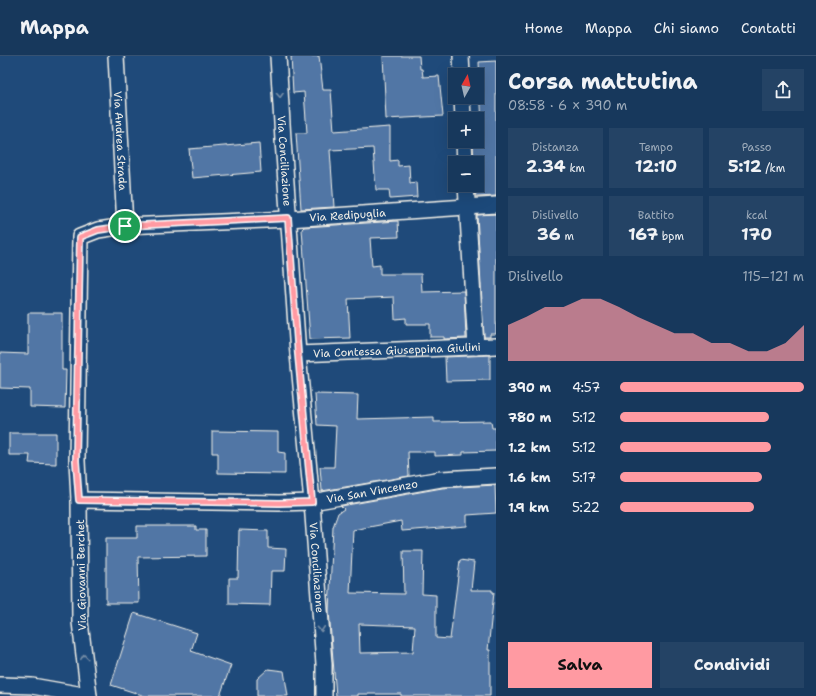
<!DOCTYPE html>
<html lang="it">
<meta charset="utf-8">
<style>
body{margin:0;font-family:"Shantell Sans",sans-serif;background:#244365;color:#f1f3f6;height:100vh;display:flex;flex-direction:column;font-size:15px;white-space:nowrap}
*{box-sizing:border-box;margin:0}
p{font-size:13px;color:#9eacbb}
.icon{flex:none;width:22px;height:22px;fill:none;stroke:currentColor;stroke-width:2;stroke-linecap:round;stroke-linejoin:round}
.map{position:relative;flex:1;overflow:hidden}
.drawer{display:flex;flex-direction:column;background:#17385c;width:320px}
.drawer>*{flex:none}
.needle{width:26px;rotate:8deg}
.buttons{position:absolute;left:448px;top:12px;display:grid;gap:8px}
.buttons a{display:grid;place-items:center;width:36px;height:36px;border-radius:0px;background:#17385c;box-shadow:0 4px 16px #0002,0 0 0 1px #365272;font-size:20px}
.pin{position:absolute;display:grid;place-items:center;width:34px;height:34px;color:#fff;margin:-17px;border:2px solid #fff;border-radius:50%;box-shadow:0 1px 4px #0007}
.round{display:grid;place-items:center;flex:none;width:42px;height:42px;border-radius:0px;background:#244365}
.headline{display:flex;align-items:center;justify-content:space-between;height:68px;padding:0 12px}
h1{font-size:22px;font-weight:700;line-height:30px}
.stats{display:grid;grid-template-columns:repeat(3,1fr);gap:6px;height:68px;padding:4px 12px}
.stats div{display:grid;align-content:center;border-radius:0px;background:#244365;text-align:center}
.stats b{font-size:17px;font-weight:700}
.stats small{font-size:11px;font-weight:400}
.stats p{font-size:11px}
.chart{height:112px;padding:8px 12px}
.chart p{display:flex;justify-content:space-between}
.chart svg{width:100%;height:72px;margin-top:4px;fill:#ff9aa2;opacity:.7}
.primary-button{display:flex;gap:8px;margin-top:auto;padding:8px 12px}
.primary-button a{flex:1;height:46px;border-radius:0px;background:#ff9aa2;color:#111;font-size:16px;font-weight:700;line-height:46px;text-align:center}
.primary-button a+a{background:#244365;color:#f1f3f6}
ul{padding:0 12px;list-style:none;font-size:13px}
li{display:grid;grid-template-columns:64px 48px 1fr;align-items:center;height:30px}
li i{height:10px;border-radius:5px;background:#ff9aa2}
header{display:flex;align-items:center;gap:24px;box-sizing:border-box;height:56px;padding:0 20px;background:#17385c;border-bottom:1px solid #365272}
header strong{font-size:19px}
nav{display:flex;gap:22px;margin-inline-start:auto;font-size:14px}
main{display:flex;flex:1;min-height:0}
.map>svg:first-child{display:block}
.building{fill:#5176a5;stroke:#f4f1e8;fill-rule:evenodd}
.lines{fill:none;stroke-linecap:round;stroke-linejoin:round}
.street-casing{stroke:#f4f1e8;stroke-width:18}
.street{stroke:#1f4a7a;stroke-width:15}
.oneway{stroke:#748da6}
.route-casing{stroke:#fff;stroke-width:8}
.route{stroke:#ff9aa2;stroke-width:5}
.labels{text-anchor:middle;stroke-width:3;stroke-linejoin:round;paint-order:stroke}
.street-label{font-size:11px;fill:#f4f1e8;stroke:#1f4a7a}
</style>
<header>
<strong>Mappa</strong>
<nav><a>Home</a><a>Mappa</a><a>Chi siamo</a><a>Contatti</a></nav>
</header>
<main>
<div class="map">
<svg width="496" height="640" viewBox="0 0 496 640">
<rect width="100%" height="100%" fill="#1f4a7a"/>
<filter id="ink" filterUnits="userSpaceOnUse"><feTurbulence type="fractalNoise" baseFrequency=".025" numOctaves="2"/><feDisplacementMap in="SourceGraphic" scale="8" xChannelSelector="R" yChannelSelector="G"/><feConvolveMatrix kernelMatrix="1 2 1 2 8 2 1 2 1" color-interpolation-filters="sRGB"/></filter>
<g filter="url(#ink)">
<g class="building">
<polygon points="291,0 319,0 323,34 331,34 334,75 390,71 390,105 398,104 398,110 409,109 410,127 416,126 417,141 390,143 389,134 376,134 373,92 330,94 334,151 301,153 296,77 307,77 304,36 293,37"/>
<polygon points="383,0 419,0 420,13 422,13 423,21 439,20 443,60 386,63"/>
<polygon points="496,5 496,140 476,141 475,129 477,129 477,107 474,107 473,85 477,85 477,71 482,71 479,6"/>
<polygon points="259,87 261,116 192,122 189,93"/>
<polygon points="496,158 496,278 490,278 490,281 484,281 477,159"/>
<polygon points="398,165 399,181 370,182 372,210 380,209 380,218 421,218 422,236 464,235 466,282 444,283 444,281 430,281 430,268 406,268 406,262 395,263 394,241 348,243 350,282 310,283 302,173 304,171"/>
<polygon points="28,257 62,257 62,314 66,314 65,352 30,351 30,333 0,332 0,297 28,298"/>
<polygon points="490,299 490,324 446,325 445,301"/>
<polygon points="315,338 358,339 357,363 434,361 434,366 491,365 492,372 496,372 496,395 463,396 463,399 435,400 435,396 408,396 409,420 322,435 320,411 334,411 336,370 317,369"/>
<polygon points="212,375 278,376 278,396 285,397 285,418 218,417 218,397 212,397"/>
<polygon points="9,377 56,377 56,408 29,407 30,399 9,399"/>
<path d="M 495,429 L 496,457 L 467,459 L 467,470 L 402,475 L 401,465 L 353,474 L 350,537 L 404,538 L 403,495 L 423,495 L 422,538 L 436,539 L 436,582 L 450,583 L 460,504 L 474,506 L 471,534 L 492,534 L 492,536 L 494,536 L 488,594 L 490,594 L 490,640 L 401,640 L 401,638 L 358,638 L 358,640 L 336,640 L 329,555 L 333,471 L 338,457 L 344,453 L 341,450 L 442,432 ZM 359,568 L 415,570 L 413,596 L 360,597 Z"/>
<polygon points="137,470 196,470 196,474 206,474 206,500 138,501 139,547 106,547 106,482 137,482"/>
<polygon points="239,474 268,475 268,492 286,493 285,515 271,515 270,549 229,548 229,522 238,522"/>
<polygon points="134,557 197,577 191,595 231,609 220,640 145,640 111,629"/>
<polygon points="268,613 284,615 288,640 257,640 257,623"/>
</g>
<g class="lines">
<g class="street-casing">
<g id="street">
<path id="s1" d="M 116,0 L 125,170"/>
<path id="s2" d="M 278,0 L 283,84 L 298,298 L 312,446 L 324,608 L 324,640"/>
<polyline points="461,0 462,19"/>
<polyline points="462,41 463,63"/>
<polyline points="464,85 465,107"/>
<polyline points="466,129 476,291"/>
<path id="s3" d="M 298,298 L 496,290"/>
<path id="s4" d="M 79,444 L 279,447 L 312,446 L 441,423 L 496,420"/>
<polyline points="0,629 32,630 89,640"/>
<path id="s5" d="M 89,640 L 80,566 L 79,444 L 77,405 L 80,181 L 98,174 L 125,170 L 288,163 L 496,149"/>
</g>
</g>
<use href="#street" class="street"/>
</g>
<defs><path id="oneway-chevron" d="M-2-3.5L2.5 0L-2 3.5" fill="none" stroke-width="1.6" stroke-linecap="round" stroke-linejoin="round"/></defs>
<g class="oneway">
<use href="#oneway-chevron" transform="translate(280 39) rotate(87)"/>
<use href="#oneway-chevron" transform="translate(321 573) rotate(86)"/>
<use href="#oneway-chevron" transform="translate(84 601) rotate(-97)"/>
</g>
</g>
<g class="lines" filter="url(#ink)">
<g class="route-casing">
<polygon id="route" points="288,162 298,298 312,446 279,447 79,444 76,405 80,181 98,174 125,170"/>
</g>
<use href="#route" class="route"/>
</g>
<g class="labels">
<g class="street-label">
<text dy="4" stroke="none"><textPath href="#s1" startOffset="85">Via Andrea Strada</textPath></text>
<text dy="4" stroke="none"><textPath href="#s2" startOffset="105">Via Conciliazione</textPath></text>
<text dy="4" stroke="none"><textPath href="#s5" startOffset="729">Via Redipuglia</textPath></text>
<text dy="4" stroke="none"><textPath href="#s3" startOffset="99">Via Contessa Giuseppina Giulini</textPath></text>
<text dy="4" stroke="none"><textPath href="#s4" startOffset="294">Via San Vincenzo</textPath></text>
<text dy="4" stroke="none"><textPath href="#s2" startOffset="513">Via Conciliazione</textPath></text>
<text transform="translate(81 519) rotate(-91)" y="4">Via Giovanni Berchet</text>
</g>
</g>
</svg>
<div class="buttons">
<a><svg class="needle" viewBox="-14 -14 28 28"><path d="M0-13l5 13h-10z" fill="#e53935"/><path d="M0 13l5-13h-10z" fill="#9eacbb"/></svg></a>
<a>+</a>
<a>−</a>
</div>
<div class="pin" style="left:125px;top:170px;background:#1e9e55"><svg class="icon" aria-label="arrive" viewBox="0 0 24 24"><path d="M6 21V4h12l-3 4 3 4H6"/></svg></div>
</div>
<section class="drawer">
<div class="headline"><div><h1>Corsa mattutina</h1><p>08:58 · 6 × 390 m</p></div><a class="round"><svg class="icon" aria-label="share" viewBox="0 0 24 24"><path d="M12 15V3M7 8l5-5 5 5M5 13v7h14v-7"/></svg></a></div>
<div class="stats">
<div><p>Distanza</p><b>2.34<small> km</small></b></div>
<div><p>Tempo</p><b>12:10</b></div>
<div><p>Passo</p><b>5:12<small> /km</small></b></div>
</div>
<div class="stats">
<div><p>Dislivello</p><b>36<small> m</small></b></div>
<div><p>Battito</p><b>167<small> bpm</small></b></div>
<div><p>kcal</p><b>170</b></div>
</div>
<div class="chart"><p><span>Dislivello</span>115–121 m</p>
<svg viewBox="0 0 160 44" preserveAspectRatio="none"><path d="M0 44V22L10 17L20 11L30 11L40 6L50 6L60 11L70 17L80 22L90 27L100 27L110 33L120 33L130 38L140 38L150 33L160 22V44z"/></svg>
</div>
<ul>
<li><b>390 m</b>4:57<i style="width:100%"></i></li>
<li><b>780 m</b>5:12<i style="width:81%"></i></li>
<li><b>1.2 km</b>5:12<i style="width:82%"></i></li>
<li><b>1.6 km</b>5:17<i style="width:77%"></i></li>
<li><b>1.9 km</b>5:22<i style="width:73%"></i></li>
</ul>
<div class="primary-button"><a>Salva</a><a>Condividi</a></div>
</section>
</main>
